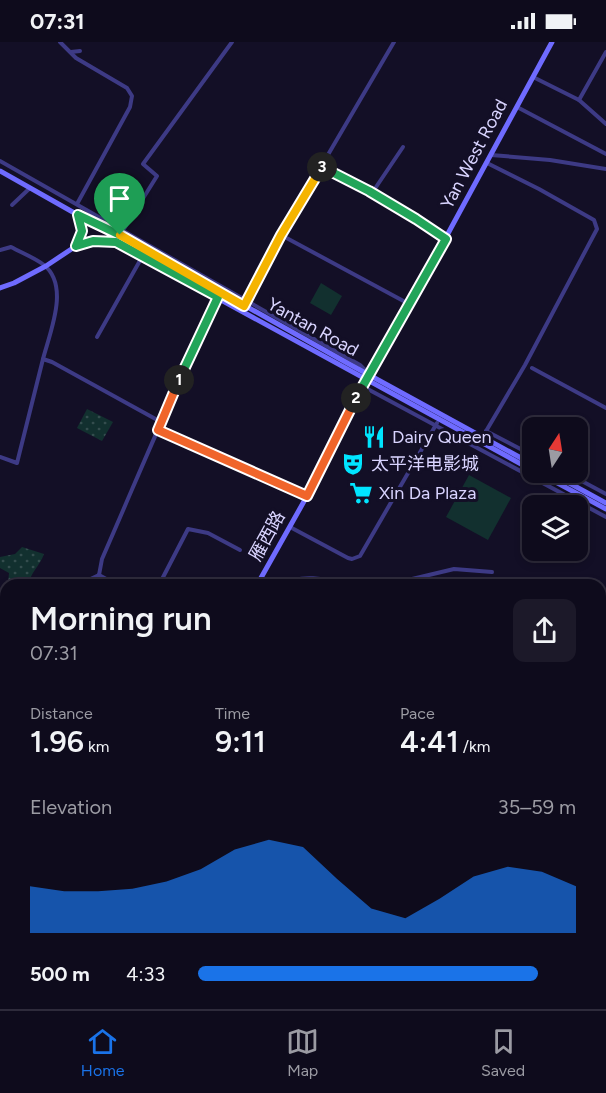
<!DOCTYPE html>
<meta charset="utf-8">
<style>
body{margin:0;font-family:Figtree,"Noto Sans SC",sans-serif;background:#1c1929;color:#f1f3f6;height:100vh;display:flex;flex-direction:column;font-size:22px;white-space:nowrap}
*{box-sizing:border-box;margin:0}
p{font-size:20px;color:#9b9ba3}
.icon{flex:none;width:33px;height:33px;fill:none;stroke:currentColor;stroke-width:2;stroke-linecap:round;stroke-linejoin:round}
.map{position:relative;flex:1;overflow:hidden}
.sheet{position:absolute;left:0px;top:537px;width:606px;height:430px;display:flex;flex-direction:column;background:#0e0b1c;border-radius:18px 18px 0 0;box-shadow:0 3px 9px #0003,0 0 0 2px #2e2b3b}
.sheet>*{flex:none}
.needle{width:39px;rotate:12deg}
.tools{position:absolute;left:522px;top:375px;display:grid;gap:12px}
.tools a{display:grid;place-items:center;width:66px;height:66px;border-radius:12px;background:#0e0b1c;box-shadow:0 3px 9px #0003,0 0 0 2px #2e2b3b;font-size:30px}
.pin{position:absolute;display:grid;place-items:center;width:51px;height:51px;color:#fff;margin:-62px -26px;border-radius:50% 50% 50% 0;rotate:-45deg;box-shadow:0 0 6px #0007}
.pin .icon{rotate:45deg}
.km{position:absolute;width:30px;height:30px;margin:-15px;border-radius:50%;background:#222;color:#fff;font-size:16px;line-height:30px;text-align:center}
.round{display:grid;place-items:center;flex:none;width:63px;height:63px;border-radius:12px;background:#1c1929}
.overview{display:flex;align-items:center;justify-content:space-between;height:102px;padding:0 30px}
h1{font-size:33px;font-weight:600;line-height:45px}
.metrics{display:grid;grid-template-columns:repeat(3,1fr);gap:9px;height:102px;padding:6px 30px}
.metrics div{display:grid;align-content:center}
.metrics b{font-size:30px;font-weight:600}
.metrics small{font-size:16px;font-weight:400}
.metrics p{font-size:16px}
.chart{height:168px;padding:12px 30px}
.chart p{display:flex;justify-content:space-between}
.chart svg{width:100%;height:108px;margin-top:6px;fill:#1a73e8;opacity:.7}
ul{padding:0 30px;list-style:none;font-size:20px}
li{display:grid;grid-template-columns:96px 72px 1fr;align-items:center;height:45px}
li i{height:15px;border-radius:8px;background:#1a73e8}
.status{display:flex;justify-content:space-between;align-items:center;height:42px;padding:0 30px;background:#0e0b1c;direction:ltr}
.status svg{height:16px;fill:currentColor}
.tab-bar{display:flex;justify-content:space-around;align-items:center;height:84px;border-top:2px solid #2e2b3b;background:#0e0b1c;font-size:16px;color:#9b9ba3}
.tab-bar a{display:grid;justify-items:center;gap:3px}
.tab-bar .on{color:#1a73e8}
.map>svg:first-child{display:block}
.grass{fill:#12302f}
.park{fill:url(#park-dots)}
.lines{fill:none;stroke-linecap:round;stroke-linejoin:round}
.street{stroke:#3d3a85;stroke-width:4}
.secondary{stroke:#6f6bff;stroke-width:5}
.split-1-casing{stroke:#fff;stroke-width:12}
.split-2-casing{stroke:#fff;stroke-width:12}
.split-3-casing{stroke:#fff;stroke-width:12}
.split-4-casing{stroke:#fff;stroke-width:12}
.split-1{stroke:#22a559;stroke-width:8}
.split-2{stroke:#f0652b;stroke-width:8}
.split-3{stroke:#22a559;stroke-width:8}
.split-4{stroke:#f5b400;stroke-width:8}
.labels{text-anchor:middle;stroke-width:6;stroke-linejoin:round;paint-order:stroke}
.street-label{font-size:18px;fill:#d9d4ff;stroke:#130f26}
.poi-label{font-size:18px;fill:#d9d4ff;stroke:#130f26;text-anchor:start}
</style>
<div class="status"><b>07:31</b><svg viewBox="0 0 49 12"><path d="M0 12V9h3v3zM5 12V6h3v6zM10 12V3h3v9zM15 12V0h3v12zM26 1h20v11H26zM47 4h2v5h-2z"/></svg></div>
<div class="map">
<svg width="606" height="967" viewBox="0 0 606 967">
<defs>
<pattern id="park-dots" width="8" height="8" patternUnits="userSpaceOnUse" patternTransform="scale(1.5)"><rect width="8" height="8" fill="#12302f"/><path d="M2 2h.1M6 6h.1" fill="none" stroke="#344d4e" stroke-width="1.8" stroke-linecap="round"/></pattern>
</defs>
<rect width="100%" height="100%" fill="#130f26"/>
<g class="grass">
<polygon points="321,241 342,254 331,273 310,261"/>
<polygon points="469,433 511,456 488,498 446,475"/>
</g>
<g class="park">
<polygon points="87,367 113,380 102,399 77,386"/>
<path d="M 22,505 L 44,512 C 40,524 30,530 29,543 L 8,543 L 9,531 L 0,526 L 0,515 L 15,512 Z"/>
</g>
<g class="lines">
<g class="street">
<polyline points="60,0 76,16 127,46 132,54 130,65 77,162"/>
<polyline points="71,10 80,9"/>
<polyline points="533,35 579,58 606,82"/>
<polyline points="579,58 606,10"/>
<polyline points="517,65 606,112"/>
<polyline points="491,113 550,118 606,127"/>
<polyline points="0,119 360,323 366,329"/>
<polyline points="322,125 416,177 445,197"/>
<polyline points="372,151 403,105"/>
<polyline points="12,163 30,146"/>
<polyline points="122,190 157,134 143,122 232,0"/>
<polyline points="281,193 409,262"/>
<path d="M 0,208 L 11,205 C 22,211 35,216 44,223 C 70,244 50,290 43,317"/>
<polyline points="241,268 281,193 394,0"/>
<polyline points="97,295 142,215"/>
<polyline points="532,326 606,366"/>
<polyline points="362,344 606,475"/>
<polyline points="157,388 307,454"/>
<polyline points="486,389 532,413"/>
<polyline points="482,396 525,323 597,187 594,178 539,147 487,121"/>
<polyline points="0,415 17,421 43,317 52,320 161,380"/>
<polyline points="565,430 606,452"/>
<polyline points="290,485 348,516 352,517 360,514 437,381"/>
<path d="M 99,533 L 102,517 C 140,430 176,342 218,256"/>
<polyline points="99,533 117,543"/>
<polyline points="78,543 99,533"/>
<polyline points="159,543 188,487 208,491 240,508"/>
<path d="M 279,543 C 302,532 324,536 347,543"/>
<polyline points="387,543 454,527 492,530"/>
<polyline points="0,581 6,578"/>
<polyline points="600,581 606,573"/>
<polyline points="0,765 6,759"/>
<polyline points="0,834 6,828"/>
<polyline points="0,892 6,898"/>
<polyline points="0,946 6,940"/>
<polyline points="69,962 75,967"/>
<polyline points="358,967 364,962"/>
</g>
<g class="secondary">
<polyline points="0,129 78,173 119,193 349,322 532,422"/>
<polyline points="76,204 82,189 78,173"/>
<polyline points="0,246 14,241 46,224 76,204 93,199 115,200 532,428"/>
<polyline points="537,430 606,467"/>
<polyline points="549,430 606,461"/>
<polyline points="257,543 307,454 365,337 445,197 552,0"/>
<polyline points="0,650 6,655"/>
<polyline points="0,692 6,696"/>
<polyline points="600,800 606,803"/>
<polyline points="0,857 6,864"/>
<polyline points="600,928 606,917"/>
<polyline points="106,962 113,967"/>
<polyline points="248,962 252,967"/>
<polyline points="293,962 298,967"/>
<polyline points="579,967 582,962"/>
</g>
</g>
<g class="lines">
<g class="split-1-casing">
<polyline id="split-1" points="120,193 78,173 82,189 76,204 93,199 116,200 218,255 179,338"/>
</g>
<g class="split-2-casing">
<polyline id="split-2" points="179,338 158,388 307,454 356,356"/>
</g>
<g class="split-3-casing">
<polyline id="split-3" points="322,125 369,149 416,177 446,197 356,356"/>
</g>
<g class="split-4-casing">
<polyline id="split-4" points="120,193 244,264 281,193 322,125"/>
</g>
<use href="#split-1" class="split-1"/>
<use href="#split-2" class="split-2"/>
<use href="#split-3" class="split-3"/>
<use href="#split-4" class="split-4"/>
</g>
<defs>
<g id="restaurant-bare" transform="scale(1.8)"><path d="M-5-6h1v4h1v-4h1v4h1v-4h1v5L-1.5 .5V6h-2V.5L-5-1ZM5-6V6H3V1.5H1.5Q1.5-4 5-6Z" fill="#00e5ff" stroke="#130f26" stroke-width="2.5" paint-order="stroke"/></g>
<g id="theatre-bare" transform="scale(1.8)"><path d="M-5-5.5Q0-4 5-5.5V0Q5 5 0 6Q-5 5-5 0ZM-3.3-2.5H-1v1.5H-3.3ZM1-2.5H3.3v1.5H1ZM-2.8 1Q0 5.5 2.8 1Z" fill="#00e5ff" stroke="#130f26" stroke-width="2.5" paint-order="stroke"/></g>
<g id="supermarket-bare" transform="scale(1.8)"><path d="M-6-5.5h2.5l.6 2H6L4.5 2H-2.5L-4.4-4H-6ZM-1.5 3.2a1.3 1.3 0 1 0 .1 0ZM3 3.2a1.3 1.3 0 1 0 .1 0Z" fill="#00e5ff" stroke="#130f26" stroke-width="2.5" paint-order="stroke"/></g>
</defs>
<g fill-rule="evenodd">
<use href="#restaurant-bare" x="374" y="395"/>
<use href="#theatre-bare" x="353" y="422"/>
<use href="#supermarket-bare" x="361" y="451"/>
</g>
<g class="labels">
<g class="street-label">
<text transform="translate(474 112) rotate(-62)" y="6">Yan West Road</text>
<text transform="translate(313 285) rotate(29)" y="6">Yantan Road</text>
<text transform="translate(267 494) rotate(-61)" y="6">雁西路</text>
</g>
<g class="poi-label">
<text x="392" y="401">Dairy Queen</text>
<text x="371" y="428">太平洋电影城</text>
<text x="379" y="457">Xin Da Plaza</text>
</g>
</g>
</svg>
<div class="tools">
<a><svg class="needle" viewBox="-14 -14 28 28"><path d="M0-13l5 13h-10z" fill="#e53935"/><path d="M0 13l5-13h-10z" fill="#9b9ba3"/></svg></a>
<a><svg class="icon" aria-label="layers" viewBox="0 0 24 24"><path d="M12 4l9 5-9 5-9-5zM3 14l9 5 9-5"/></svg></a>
</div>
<div class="pin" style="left:120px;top:193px;background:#1e9e55"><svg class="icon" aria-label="arrive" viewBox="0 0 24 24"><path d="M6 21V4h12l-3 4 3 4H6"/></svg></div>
<b class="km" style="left:179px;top:338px">1</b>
<b class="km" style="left:356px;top:356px">2</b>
<b class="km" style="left:322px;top:125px">3</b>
<section class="sheet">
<div class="overview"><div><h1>Morning run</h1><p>07:31</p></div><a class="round"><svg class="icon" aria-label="share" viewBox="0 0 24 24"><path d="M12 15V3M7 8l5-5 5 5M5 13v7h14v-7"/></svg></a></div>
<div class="metrics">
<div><p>Distance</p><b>1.96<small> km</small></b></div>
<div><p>Time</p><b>9:11</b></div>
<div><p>Pace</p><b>4:41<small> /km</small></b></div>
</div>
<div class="chart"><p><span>Elevation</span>35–59 m</p>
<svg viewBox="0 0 160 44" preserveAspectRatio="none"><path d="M0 44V25L10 27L20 27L30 26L40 23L50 18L60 10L70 6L80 9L90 22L100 34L110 38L120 30L130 21L140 17L150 19L160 25V44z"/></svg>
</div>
<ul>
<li><b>500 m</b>4:33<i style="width:90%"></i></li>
</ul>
</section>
</div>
<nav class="tab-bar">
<a class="on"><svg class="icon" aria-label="home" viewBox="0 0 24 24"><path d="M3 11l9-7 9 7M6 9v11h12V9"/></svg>Home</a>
<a><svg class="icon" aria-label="map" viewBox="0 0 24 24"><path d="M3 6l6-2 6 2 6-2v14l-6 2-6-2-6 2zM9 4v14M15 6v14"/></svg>Map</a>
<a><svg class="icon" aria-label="saved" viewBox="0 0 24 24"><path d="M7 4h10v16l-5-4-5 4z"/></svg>Saved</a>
</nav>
